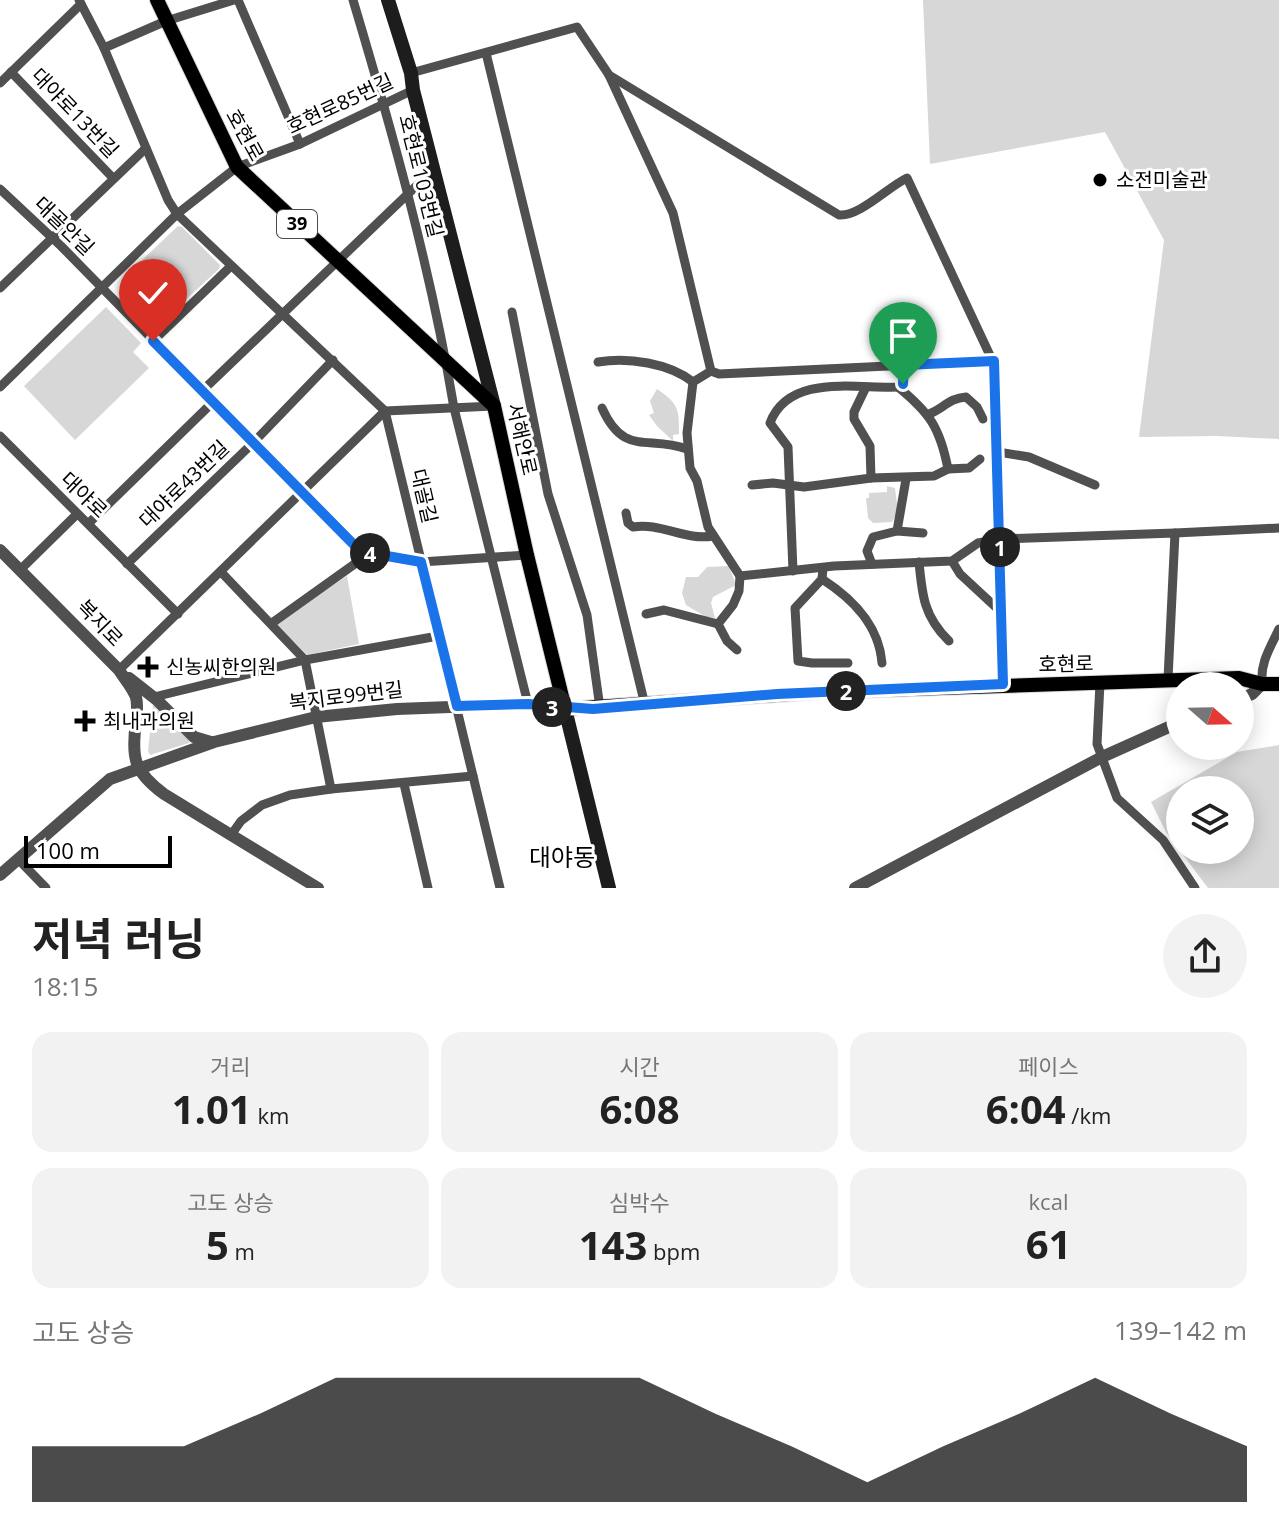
<!DOCTYPE html>
<html lang="ko">
<meta charset="utf-8">
<style>
body{margin:0;font-family:"Open Sans","Noto Sans KR",sans-serif;background:#f2f2f2;color:#222;height:100vh;display:flex;flex-direction:column;font-size:30px;white-space:nowrap}
*{box-sizing:border-box;margin:0}
p{font-size:26px;color:#767676}
.icon{flex:none;width:44px;height:44px;fill:none;stroke:currentColor;stroke-width:2;stroke-linecap:round;stroke-linejoin:round}
.map{position:relative;height:888px;overflow:hidden}
.details{display:flex;flex-direction:column;background:#fff;flex:1}
.details>*{flex:none}
.needle{width:52px;rotate:110deg}
.controls{position:absolute;left:1166px;top:672px;display:grid;gap:16px}
.controls a{display:grid;place-items:center;width:88px;height:88px;border-radius:50%;background:#fff;box-shadow:0 4px 20px #0003;font-size:40px}
.scale{position:absolute;left:24px;bottom:20px;width:148px;box-sizing:border-box;padding-left:8px;border:4px solid #000;border-top:0;font-size:22px;line-height:28px;white-space:nowrap;color:#000;-webkit-text-stroke:6px #fff;paint-order:stroke}
.pin{position:absolute;display:grid;place-items:center;width:68px;height:68px;color:#fff;margin:-82px -34px;border-radius:50% 50% 50% 0;rotate:-45deg;box-shadow:0 0 8px #0007}
.pin .icon{rotate:45deg}
.km{position:absolute;width:40px;height:40px;margin:-20px;border-radius:50%;background:#222;color:#fff;font-size:22px;line-height:40px;text-align:center}
.round{display:grid;place-items:center;flex:none;width:84px;height:84px;border-radius:42px;background:#f2f2f2}
.summary{display:flex;align-items:center;justify-content:space-between;height:136px;padding:0 32px}
h1{font-size:44px;font-weight:700;line-height:60px}
.stats{display:grid;grid-template-columns:repeat(3,1fr);gap:12px;height:136px;padding:8px 32px}
.stats div{display:grid;align-content:center;border-radius:20px;background:#f2f2f2;text-align:center}
.stats b{font-size:40px;font-weight:700}
.stats small{font-size:22px;font-weight:400}
.stats p{font-size:22px}
.chart{height:224px;padding:16px 32px}
.chart p{display:flex;justify-content:space-between}
.chart svg{width:100%;height:144px;margin-top:8px;fill:#000;opacity:.7}
.map>svg:first-child{display:block}
.green{fill:#d7d7d7;fill-rule:evenodd}
.lines{fill:none;stroke-linecap:round;stroke-linejoin:round}
.primary-casing{stroke:#dbdbdb;stroke-width:16}
.minor{stroke:#505050;stroke-width:9}
.tertiary{stroke:#505050;stroke-width:12}
.secondary{stroke:#1d1d1d;stroke-width:14}
.primary{stroke:#000;stroke-width:14}
.route-casing{stroke:#fff;stroke-width:16}
.route{stroke:#1a73e8;stroke-width:10}
.poi-dot{fill:#000;stroke:#fff;stroke-width:3}
.labels{text-anchor:middle;stroke-width:6;stroke-linejoin:round;paint-order:stroke}
.shield{fill:#fff;stroke:#4c4c4c;stroke-width:2}
.shield-label{font-size:18px;font-weight:bold;fill:#000}
.street-label{font-size:20px;fill:#000;stroke:#fff}
.poi-label{font-size:20px;fill:#000;stroke:#fff;text-anchor:start}
.quarter-label{font-size:24px;fill:#000;stroke:#fff}
</style>
<div class="map">
<svg width="1279" height="888" viewBox="0 0 1279 888">
<rect width="100%" height="100%" fill="#fff"/>
<g class="green">
<polygon points="923,0 1279,0 1279,439 1217,436 1139,437 1164,240 1105,132 930,164"/>
<polygon points="178,226 182,227 220,265 219,269 180,305 139,263"/>
<polygon points="106,307 141,343 133,352 149,368 75,440 24,386"/>
<path d="M 657,389 C 679,404 679,409 679,434 L 673,435 L 673,441 L 657,426 L 649,415 L 654,413 L 650,401 Z"/>
<polygon points="887,486 895,488 898,512 892,522 873,523 868,518 866,498 869,498 869,493 887,492"/>
<polygon points="729,566 736,585 713,597 711,603 715,618 706,617 686,605 682,593 686,577 698,577 707,567"/>
<polygon points="347,576 359,644 307,655 277,624 277,621"/>
<polygon points="153,704 189,740 189,743 150,755 148,751"/>
<path d="M 1279,745 L 1279,888 L 1208,888 L 1166,832 L 1151,802 L 1237,752 ZM 1180,790 L 1240,790 L 1240,850 L 1180,850 Z"/>
</g>
<g class="lines">
<g class="primary-casing">
<polyline id="primary" points="157,0 237,167 494,406 527,555 565,709 820,692 1239,678 1262,684 1279,684"/>
</g>
<g class="minor">
<polyline points="79,0 104,48 168,200 177,214 385,411 500,888"/>
<polyline points="238,0 300,144"/>
<path d="M 353,0 C 393,134 431,270 454,408 L 528,704"/>
<polyline points="104,48 166,21 234,0"/>
<polyline points="486,53 645,705"/>
<polyline points="11,72 113,178"/>
<path d="M 411,73 L 577,27 L 609,75 L 839,215 C 859,217 888,187 907,178 L 994,364 L 1003,684"/>
<polyline points="609,75 673,213 711,371 719,374 994,361"/>
<polyline points="0,83 81,4"/>
<polyline points="0,189 61,246 365,556"/>
<polyline points="0,288 146,148"/>
<polyline points="512,312 548,494 587,615 600,708"/>
<polyline points="153,341 231,266"/>
<path d="M 598,362 C 628,357 669,363 693,382"/>
<polyline points="711,371 693,382 687,433 690,468 697,481 708,527 740,576 739,591 733,605 718,624 727,641 737,650"/>
<polyline points="0,387 177,214 237,167 300,144 413,90"/>
<path d="M 898,387 C 930,413 940,428 948,469 L 969,468 L 980,459"/>
<polyline points="202,391 434,169"/>
<path d="M 602,408 C 624,457 647,435 687,449"/>
<path d="M 929,414 C 943,409 949,398 966,397 L 977,407 L 983,419"/>
<polyline points="0,436 178,614"/>
<polyline points="998,452 1029,457 1095,485"/>
<polyline points="871,478 934,476 948,469"/>
<polyline points="752,485 773,483 804,487 871,478 870,446 854,419 854,412 866,387"/>
<path d="M 626,513 L 628,523 L 633,527 C 660,522 685,541 713,536"/>
<polyline points="89,523 213,402"/>
<polyline points="897,531 923,533"/>
<polyline points="1175,533 1279,528"/>
<polyline points="952,561 960,574 1001,612"/>
<path d="M 919,562 C 922,595 924,617 949,641"/>
<polyline points="127,564 253,443 333,360"/>
<polyline points="872,564 867,551 873,537 897,531 906,479"/>
<polyline points="823,568 822,579 795,608 798,661 812,663 848,663"/>
<polyline points="20,570 77,514"/>
<path d="M 793,571 L 788,447 L 770,423 C 789,373 857,389 898,387 L 903,384 L 904,365"/>
<polyline points="221,572 305,660 331,789"/>
<polyline points="740,576 834,566 952,561 978,543 999,539 1175,533 1168,679"/>
<path d="M 822,579 C 853,599 879,625 882,663"/>
<polyline points="646,614 664,610 718,624"/>
<polyline points="272,623 370,553 421,562 527,555"/>
<polyline points="119,670 385,411 494,406"/>
<polyline points="1100,683 1097,744 1117,798 1163,840 1195,888"/>
<path d="M 1262,684 C 1260,663 1270,648 1279,629"/>
<polyline points="154,697 305,660 438,636"/>
<polyline points="404,784 428,888"/>
<polyline points="231,835 241,821 262,805 290,795 331,789 473,776"/>
<polyline points="18,859 46,888"/>
</g>
<g class="tertiary">
<path d="M 0,550 L 119,670 C 124,678 132,687 136,697 C 138,705 137,714 136,722 C 131,758 134,772 164,794 L 318,888"/>
<polyline points="129,678 157,700 194,737 211,742"/>
<polyline points="1240,699 1252,694 1262,684"/>
<polyline points="0,875 110,779 214,742 316,717 397,709 528,704 565,709"/>
<polyline points="855,888 1102,757 1180,722"/>
</g>
<g class="secondary">
<polyline points="388,0 411,73 413,90 494,406"/>
<polyline points="565,709 609,888"/>
</g>
<use href="#primary" class="primary"/>
</g>
<g class="lines">
<g class="route-casing">
<polyline id="route" points="153,341 365,556 370,553 421,562 457,706 528,704 593,709 777,694 1003,684 994,361 904,365 903,384"/>
</g>
<use href="#route" class="route"/>
</g>
<g class="poi-dot">
<circle cx="1100" cy="180" r="8"/>
<path d="M144 655h8v8h8v8h-8v8h-8v-8h-8v-8h8z"/>
<path d="M81 709h8v8h8v8h-8v8h-8v-8h-8v-8h8z"/>
</g>
<g class="labels">
<rect class="shield" x="277" y="210" width="40" height="28" rx="6"/>
<g class="shield-label">
<text x="297" y="230">39</text>
</g>
<g class="street-label">
<text transform="translate(340 104) rotate(-25)" y="7">호현로85번길</text>
<text transform="translate(75 113) rotate(46)" y="7">대야로13번길</text>
<text transform="translate(245 135) rotate(61)" y="7">호현로</text>
<text transform="translate(421 176) rotate(76)" y="7">호현로103번길</text>
<text transform="translate(64 226) rotate(44)" y="7">대골안길</text>
<text transform="translate(522 439) rotate(77)" y="7">서해안로</text>
<text transform="translate(184 484) rotate(-44)" y="7">대야로43번길</text>
<text transform="translate(84 495) rotate(44)" y="7">대야로</text>
<text transform="translate(424 496) rotate(77)" y="7">대골길</text>
<text transform="translate(100 623) rotate(46)" y="7">복지로</text>
<text transform="translate(1066 664) rotate(-1)" y="7">호현로</text>
<text transform="translate(346 696) rotate(-7)" y="7">복지로99번길</text>
</g>
<g class="poi-label">
<text x="1116" y="187">소전미술관</text>
<text x="166" y="674">신농씨한의원</text>
<text x="103" y="728">최내과의원</text>
</g>
<g class="quarter-label">
<text x="562" y="866">대야동</text>
</g>
</g>
</svg>
<div class="controls">
<a><svg class="needle" viewBox="-14 -14 28 28"><path d="M0-13l5 13h-10z" fill="#e53935"/><path d="M0 13l5-13h-10z" fill="#767676"/></svg></a>
<a><svg class="icon" aria-label="layers" viewBox="0 0 24 24"><path d="M12 4l9 5-9 5-9-5zM3 14l9 5 9-5"/></svg></a>
</div>
<div class="scale">100 m</div>
<div class="pin" style="left:903px;top:384px;background:#1e9e55"><svg class="icon" aria-label="arrive" viewBox="0 0 24 24"><path d="M6 21V4h12l-3 4 3 4H6"/></svg></div>
<div class="pin" style="left:153px;top:341px;background:#d93025"><svg class="icon" aria-label="check" viewBox="0 0 24 24"><path d="M5 12l5 5 9-10"/></svg></div>
<b class="km" style="left:1000px;top:547px">1</b>
<b class="km" style="left:846px;top:691px">2</b>
<b class="km" style="left:552px;top:707px">3</b>
<b class="km" style="left:370px;top:553px">4</b>
</div>
<section class="details">
<div class="summary"><div><h1>저녁 러닝</h1><p>18:15</p></div><a class="round"><svg class="icon" aria-label="share" viewBox="0 0 24 24"><path d="M12 15V3M7 8l5-5 5 5M5 13v7h14v-7"/></svg></a></div>
<div class="stats">
<div><p>거리</p><b>1.01<small> km</small></b></div>
<div><p>시간</p><b>6:08</b></div>
<div><p>페이스</p><b>6:04<small> /km</small></b></div>
</div>
<div class="stats">
<div><p>고도 상승</p><b>5<small> m</small></b></div>
<div><p>심박수</p><b>143<small> bpm</small></b></div>
<div><p>kcal</p><b>61</b></div>
</div>
<div class="chart"><p><span>고도 상승</span>139–142 m</p>
<svg viewBox="0 0 160 44" preserveAspectRatio="none"><path d="M0 44V27L10 27L20 27L30 17L40 6L50 6L60 6L70 6L80 6L90 17L100 27L110 38L120 27L130 17L140 6L150 17L160 27V44z"/></svg>
</div>
</section>
